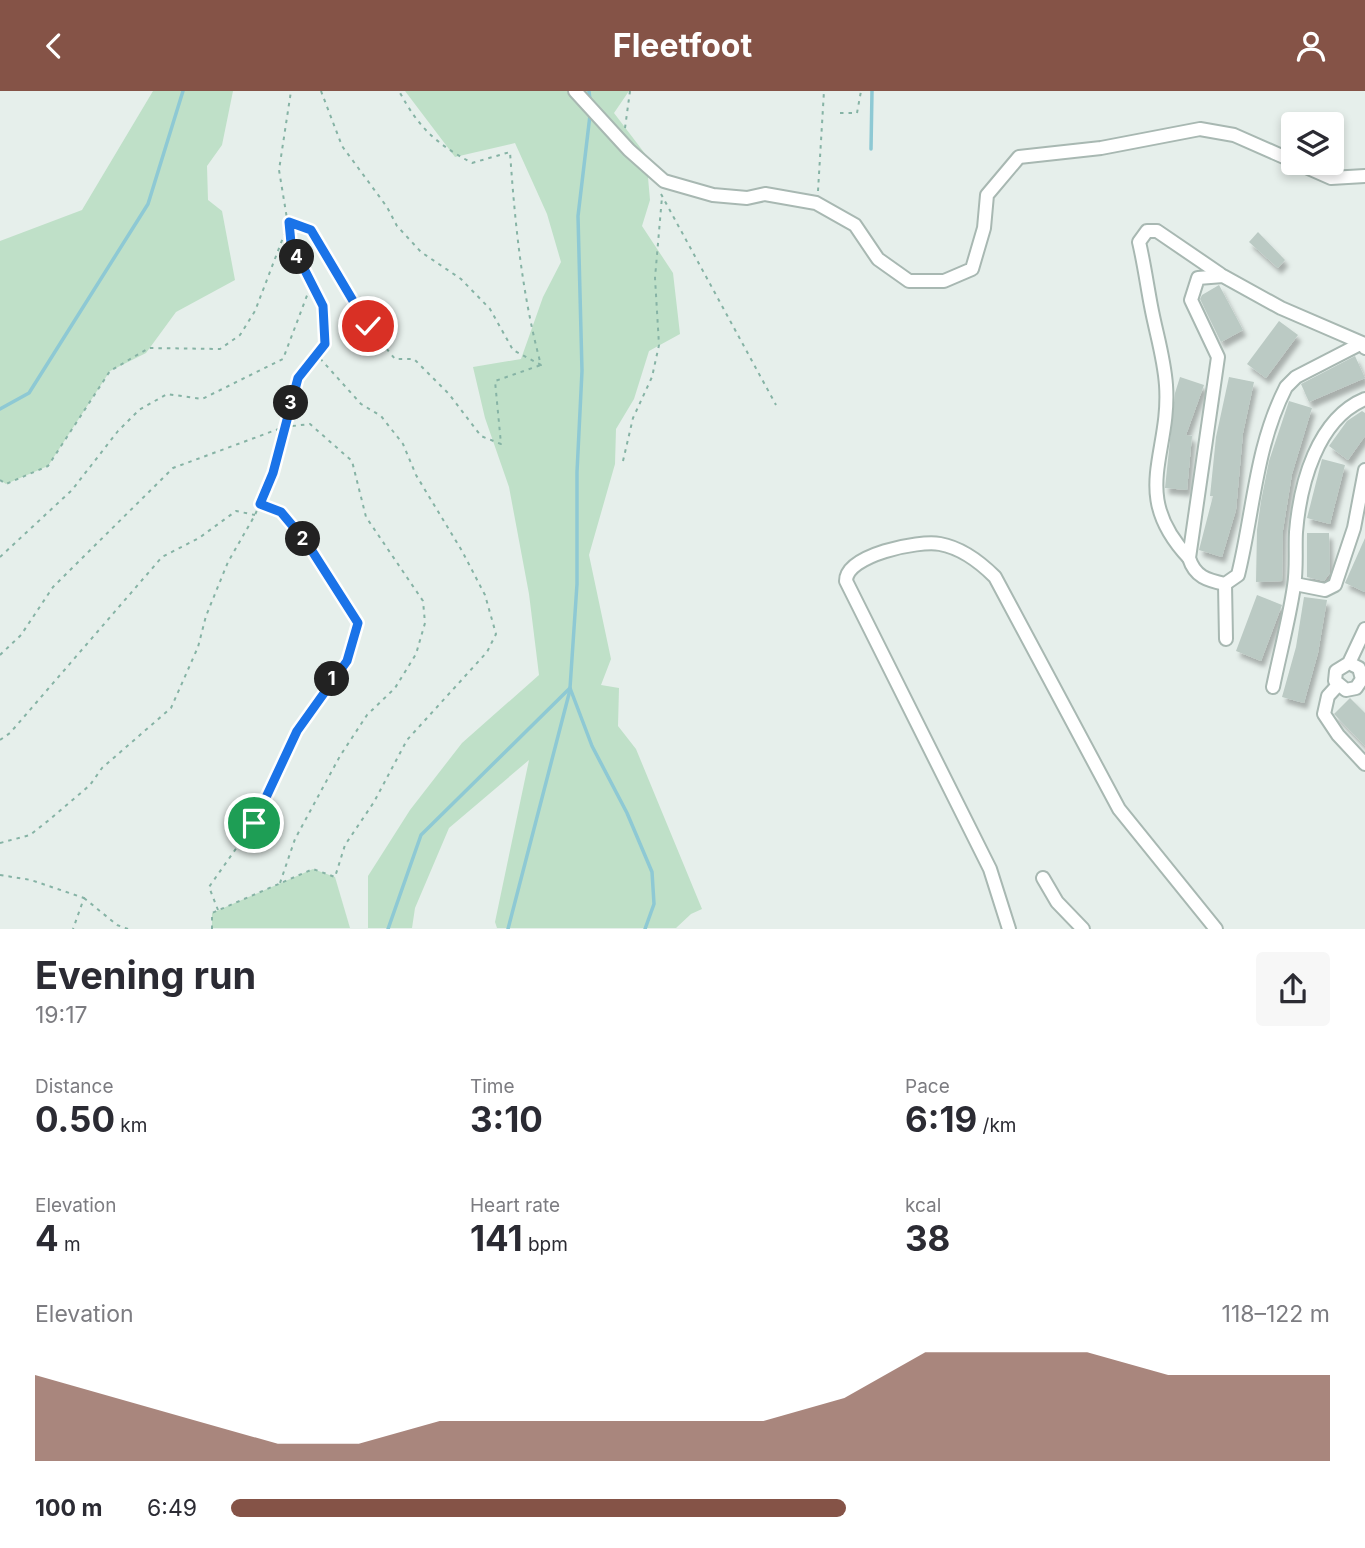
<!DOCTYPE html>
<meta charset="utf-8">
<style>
body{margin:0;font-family:Inter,sans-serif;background:#f7f7f7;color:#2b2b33;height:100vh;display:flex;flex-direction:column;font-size:26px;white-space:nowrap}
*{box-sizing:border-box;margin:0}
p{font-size:23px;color:#7c7c81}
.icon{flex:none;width:38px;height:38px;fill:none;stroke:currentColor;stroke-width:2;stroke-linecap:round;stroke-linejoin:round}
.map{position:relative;height:838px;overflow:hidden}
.panel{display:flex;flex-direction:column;background:#fff;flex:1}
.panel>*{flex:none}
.buttons{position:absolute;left:1281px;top:21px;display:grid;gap:14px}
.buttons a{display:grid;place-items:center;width:63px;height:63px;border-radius:7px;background:#fff;box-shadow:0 4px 10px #0003;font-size:35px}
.pin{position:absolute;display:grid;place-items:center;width:60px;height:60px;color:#fff;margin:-30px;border:4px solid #fff;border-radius:50%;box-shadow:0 2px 7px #0007}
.km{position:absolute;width:35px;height:35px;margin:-18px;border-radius:50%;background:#222;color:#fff;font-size:19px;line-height:35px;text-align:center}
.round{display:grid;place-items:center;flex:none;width:74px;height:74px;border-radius:7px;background:#f7f7f7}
.overview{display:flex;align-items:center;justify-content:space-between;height:119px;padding:0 35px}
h1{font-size:38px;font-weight:700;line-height:52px}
.stats{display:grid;grid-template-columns:repeat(3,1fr);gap:10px;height:119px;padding:7px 35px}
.stats div{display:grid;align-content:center}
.stats b{font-size:35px;font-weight:700}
.stats small{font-size:19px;font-weight:400}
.stats p{font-size:19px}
.chart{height:196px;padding:14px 35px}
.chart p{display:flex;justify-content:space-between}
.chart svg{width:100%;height:126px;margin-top:7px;fill:#855347;opacity:.7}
ul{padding:0 35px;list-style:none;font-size:23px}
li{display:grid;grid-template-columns:112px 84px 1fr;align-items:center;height:52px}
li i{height:18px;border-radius:9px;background:#855347}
header{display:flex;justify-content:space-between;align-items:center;height:91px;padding:0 35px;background:#855347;color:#fff;font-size:32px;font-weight:700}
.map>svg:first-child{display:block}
.green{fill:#bfe0c8}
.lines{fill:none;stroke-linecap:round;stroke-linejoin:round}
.stream{stroke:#8ec9d4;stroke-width:3.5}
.building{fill:#bbcac4;filter:url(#shadow)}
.street-casing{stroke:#a8b8b2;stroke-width:16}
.path{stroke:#86b3a5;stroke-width:2;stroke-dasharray:3.5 5;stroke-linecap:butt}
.street{stroke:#fff;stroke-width:12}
.route-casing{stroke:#fff;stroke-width:14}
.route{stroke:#1a73e8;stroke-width:9}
</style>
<header><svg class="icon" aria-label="back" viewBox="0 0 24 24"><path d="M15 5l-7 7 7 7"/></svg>Fleetfoot<svg class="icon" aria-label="person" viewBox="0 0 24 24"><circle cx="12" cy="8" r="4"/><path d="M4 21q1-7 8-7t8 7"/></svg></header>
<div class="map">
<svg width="1365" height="838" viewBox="0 0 1365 838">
<defs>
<filter id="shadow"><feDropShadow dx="3.5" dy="6" stdDeviation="2" flood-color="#0004"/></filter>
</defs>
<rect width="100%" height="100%" fill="#e6efeb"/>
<g class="green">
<polygon points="153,0 233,0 222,54 207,75 208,109 222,120 235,189 176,221 146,262 110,280 48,375 6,393 0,389 0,150 82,119"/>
<polygon points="405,0 629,0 614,22 646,64 650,109 642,135 673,182 680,243 649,260 634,308 616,338 615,373 589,464 611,568 601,594 619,597 618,635 636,658 702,818 691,823 676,837 497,837 495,831 529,669 449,737 415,817 412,837 368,837 368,785 410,719 462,652 539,584 529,503 509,396 485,327 473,276 521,268 543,206 561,171 547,123 515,52 455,66"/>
<polygon points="313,778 335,786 350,837 212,837 212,822"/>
</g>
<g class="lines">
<g class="stream">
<polyline points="589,0 590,9"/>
<polyline points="871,58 872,0"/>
<polyline points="0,318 29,302 148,113 183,0"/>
<polyline points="570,597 592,655 627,722 652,781 654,813 645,838"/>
<polyline points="388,838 421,744 570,597 577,493 577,381 582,280 578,125 590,24"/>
<polyline points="508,838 570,599"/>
</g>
</g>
<g class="building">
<polygon points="1258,141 1285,169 1278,177 1249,151"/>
<polygon points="1219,194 1243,239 1221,251 1200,208 1202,204"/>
<polygon points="1279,230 1298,244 1266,287 1247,273"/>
<polygon points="1355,265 1365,287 1309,311 1301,293"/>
<polygon points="1180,286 1204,294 1186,344 1192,345 1187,399 1165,397 1175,302"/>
<polygon points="1229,286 1254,291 1243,342 1236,419 1222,466 1199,459 1213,405 1210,405 1216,346"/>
<polygon points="1289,310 1312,317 1292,383 1283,439 1282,490 1256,491 1257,439 1261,410 1269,370"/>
<polygon points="1362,320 1365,322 1365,345 1348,369 1329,355 1347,330"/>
<polygon points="1322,368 1345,374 1330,433 1307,427"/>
<polygon points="1307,442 1329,442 1330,482 1324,490 1307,486"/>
<polygon points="1365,447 1365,501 1345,492"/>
<polygon points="1257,504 1282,514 1261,570 1236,560"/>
<polygon points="1304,506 1327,509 1318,562 1304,612 1282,606 1296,556"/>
<polygon points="1350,607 1365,622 1365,655 1334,623"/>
</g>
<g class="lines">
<g class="street-casing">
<g id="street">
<polyline points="575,0 629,59 664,90 713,104 747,107 765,103 816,112 855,134 878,168 909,190 944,190 972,178 984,137 987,104 1019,66 1101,57 1200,38 1234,44 1293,70"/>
<polyline points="1297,72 1331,87 1365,85"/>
<path d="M 1362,252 L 1296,286 L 1286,296 C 1255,357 1254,419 1238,484 L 1225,493 C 1207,489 1195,486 1189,467 L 1218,266 L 1191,209 L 1198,187 L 1223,185 L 1281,217 L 1362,252 L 1365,257"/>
<path d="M 1189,467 C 1129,403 1171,364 1166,294 C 1164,266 1156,242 1151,215 C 1147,194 1144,172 1139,151 L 1147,140 L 1157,140 L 1220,183"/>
<polyline points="1225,493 1226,548"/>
<polyline points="1295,493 1325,499 1335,494 1354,437 1365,379"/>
<polyline points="1349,572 1359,577 1362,588 1356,597 1346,599 1335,590 1336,580 1349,572 1365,538"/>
<polyline points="1338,594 1328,605 1324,623 1338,644 1365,673"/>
<path d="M 1273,596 C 1280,562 1289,529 1294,495 C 1297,477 1295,459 1296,441 C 1300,393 1317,328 1365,308"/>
<polyline points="1043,787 1057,811 1083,838"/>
<path d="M 1009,838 L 990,778 L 846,490 C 846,464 918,449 940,453 C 962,457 980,471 995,486 L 1119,718 L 1216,838"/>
</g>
</g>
<g class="path">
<path d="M 321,0 L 342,55 L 387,116 L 397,135 L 421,161 L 461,188 L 490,218 L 513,259 L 541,274 C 522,204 515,133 510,61 L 472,72 C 435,52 419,37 399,0"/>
<polyline points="840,22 857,22 861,0"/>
<polyline points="625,37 630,0"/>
<polyline points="818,100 824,0"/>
<polyline points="661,103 776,314"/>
<polyline points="623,370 633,327 652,286 659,254 655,187 662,106"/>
<polyline points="0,389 6,393 48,375 110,280 149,257 220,258 240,244 255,220 289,131 311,139 368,235 395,268 414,268 449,303 481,345 501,353 495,290 541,274"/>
<polyline points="0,466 72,399 118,340 139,319 167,303 202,308 283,268 311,194"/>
<polyline points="0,564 21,544 53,496 173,377 284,336 310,333 352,370 366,426 423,510 425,532 416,563 395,597 367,624 340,665 295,748 280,792"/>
<polyline points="0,649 10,642 162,466 199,447 236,420 255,424"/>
<polyline points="0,752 30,744 49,729 90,694 102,677 171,617 198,556 206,525 228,471 255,424 273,382 298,287 325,253 323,215 291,152 279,79 291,0"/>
<polyline points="0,784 31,789 84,807 73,838"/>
<polyline points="84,807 117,834 128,838"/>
<polyline points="218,819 209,796 254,732 297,640 347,570 358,532 307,452 281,421 261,413"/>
<polyline points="212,838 212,822 313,778 335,786 345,754 374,711 407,649 487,561 496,543 485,504 462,460 416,384 403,353 381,325 361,313 317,264"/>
</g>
<use href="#street" class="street"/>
</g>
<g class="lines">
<g class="route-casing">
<polyline id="route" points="254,732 297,640 347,570 358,532 307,452 281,421 260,413 273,382 298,287 325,253 323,215 291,152 289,131 311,139 368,235"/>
</g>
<use href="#route" class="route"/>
</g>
</svg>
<div class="buttons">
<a><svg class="icon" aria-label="layers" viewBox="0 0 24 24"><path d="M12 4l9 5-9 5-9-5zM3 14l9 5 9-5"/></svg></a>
</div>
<div class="pin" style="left:254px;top:732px;background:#1e9e55"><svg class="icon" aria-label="arrive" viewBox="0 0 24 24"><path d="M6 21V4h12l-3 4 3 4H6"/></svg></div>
<div class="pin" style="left:368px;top:235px;background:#d93025"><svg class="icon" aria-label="check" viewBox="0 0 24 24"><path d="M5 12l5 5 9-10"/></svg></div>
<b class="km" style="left:332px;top:588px">1</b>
<b class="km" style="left:303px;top:448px">2</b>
<b class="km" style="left:291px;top:312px">3</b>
<b class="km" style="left:297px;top:166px">4</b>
</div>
<section class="panel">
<div class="overview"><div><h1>Evening run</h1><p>19:17</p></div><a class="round"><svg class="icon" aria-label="share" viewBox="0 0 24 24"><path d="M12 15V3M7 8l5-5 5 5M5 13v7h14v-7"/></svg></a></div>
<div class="stats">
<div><p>Distance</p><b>0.50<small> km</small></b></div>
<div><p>Time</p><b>3:10</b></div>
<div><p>Pace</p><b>6:19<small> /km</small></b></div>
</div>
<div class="stats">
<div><p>Elevation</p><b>4<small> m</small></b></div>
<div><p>Heart rate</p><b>141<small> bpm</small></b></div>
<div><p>kcal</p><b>38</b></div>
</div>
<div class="chart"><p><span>Elevation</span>118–122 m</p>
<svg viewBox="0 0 160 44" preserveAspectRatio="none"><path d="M0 44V14L10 22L20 30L30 38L40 38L50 30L60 30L70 30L80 30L90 30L100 22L110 6L120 6L130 6L140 14L150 14L160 14V44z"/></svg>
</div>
<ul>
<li><b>100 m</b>6:49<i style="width:56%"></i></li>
</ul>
</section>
